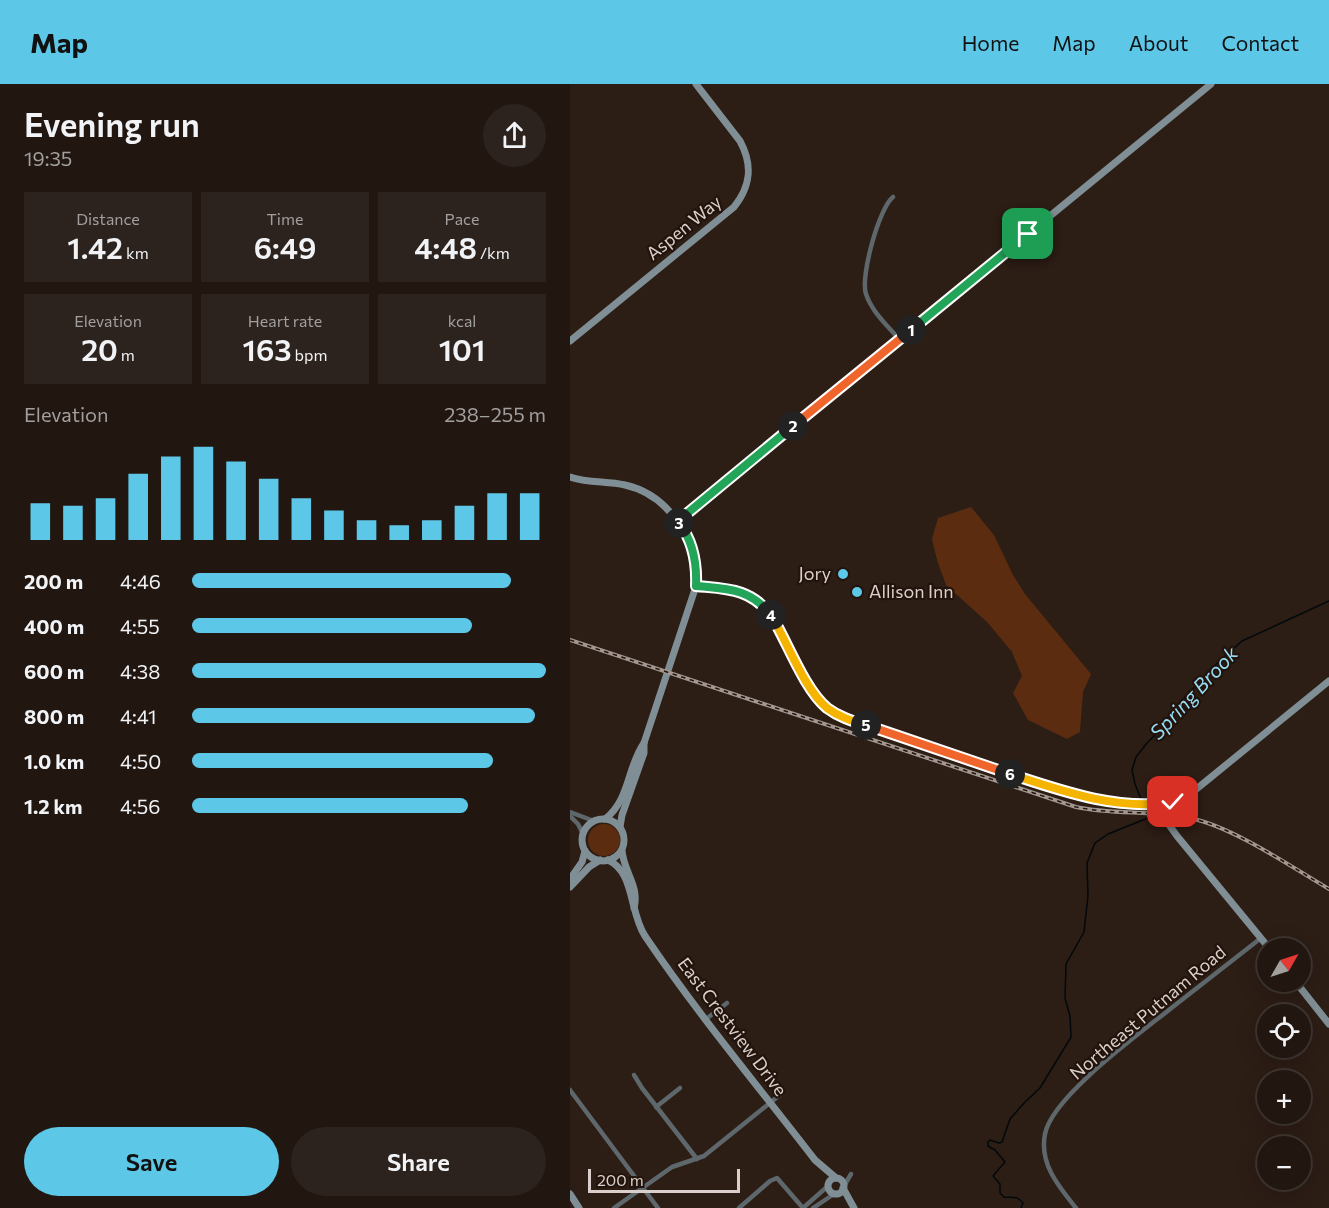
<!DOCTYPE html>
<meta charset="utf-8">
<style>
body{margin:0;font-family:Commissioner,sans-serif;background:#2d231e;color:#f1f3f6;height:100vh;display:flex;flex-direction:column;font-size:22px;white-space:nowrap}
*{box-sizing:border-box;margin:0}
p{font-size:20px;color:#a29f9f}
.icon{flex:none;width:33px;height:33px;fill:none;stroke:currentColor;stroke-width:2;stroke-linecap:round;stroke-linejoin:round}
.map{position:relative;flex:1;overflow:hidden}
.side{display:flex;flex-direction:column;background:#211610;width:570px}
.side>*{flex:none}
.needle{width:39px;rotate:51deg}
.controls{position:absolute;left:687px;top:854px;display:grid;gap:12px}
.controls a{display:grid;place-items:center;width:54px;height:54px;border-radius:50%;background:#211610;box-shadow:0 6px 24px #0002,0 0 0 2px #3e3530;font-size:30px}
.scale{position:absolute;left:18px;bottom:15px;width:152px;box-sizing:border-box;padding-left:6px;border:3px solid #dacfca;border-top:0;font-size:16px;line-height:21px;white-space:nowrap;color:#dacfca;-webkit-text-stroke:4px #22140c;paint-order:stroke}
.pin{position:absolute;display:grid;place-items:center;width:51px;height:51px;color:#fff;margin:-26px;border-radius:12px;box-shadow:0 3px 9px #0006}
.km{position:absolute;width:30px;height:30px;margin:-15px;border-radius:50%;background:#222;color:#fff;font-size:16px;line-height:30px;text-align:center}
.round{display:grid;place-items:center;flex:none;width:63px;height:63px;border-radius:32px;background:#2d231e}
.summary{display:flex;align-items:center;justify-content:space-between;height:102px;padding:0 24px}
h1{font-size:33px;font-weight:600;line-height:45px}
.figures{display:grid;grid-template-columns:repeat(3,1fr);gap:9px;height:102px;padding:6px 24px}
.figures div{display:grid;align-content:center;border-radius:0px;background:#2d231e;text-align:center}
.figures b{font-size:30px;font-weight:600}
.figures small{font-size:16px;font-weight:400}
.figures p{font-size:16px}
.chart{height:168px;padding:12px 24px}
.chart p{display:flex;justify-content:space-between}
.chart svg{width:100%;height:108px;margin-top:6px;stroke:#5dc7e8;stroke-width:6}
.action{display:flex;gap:12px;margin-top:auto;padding:12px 24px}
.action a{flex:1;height:69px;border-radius:36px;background:#5dc7e8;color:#111;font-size:24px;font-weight:600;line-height:69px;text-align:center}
.action a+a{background:#2d231e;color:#f1f3f6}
ul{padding:0 24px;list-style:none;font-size:20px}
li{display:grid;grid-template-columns:96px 72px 1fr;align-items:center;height:45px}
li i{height:15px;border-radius:8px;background:#5dc7e8}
header{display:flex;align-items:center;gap:36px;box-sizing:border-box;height:84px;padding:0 30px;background:#5dc7e8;color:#111}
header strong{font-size:28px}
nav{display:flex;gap:33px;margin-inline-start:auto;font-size:21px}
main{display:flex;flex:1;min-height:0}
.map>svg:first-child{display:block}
.green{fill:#5b2c0f}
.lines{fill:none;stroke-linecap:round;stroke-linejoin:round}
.stream{stroke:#01090d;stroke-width:1.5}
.street{stroke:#5e676b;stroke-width:4.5}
.secondary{stroke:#808f95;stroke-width:7}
.rail-casing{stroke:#a29690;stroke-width:4}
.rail{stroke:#22140c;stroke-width:1.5;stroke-dasharray:4.5;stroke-linecap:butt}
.split-1-casing{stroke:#fff;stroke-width:12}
.split-2-casing{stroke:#fff;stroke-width:12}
.split-3-casing{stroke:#fff;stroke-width:12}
.split-4-casing{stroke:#fff;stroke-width:12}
.split-5-casing{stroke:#fff;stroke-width:12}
.split-6-casing{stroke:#fff;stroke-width:12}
.split-7-casing{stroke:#fff;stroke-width:12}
.split-1{stroke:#22a559;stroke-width:8}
.split-2{stroke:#f0652b;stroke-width:8}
.split-3{stroke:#22a559;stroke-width:8}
.split-4{stroke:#22a559;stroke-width:8}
.split-5{stroke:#f5b400;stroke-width:8}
.split-6{stroke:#f0652b;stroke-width:8}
.split-7{stroke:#f5b400;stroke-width:8}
.poi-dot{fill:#5dc7e8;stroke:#22140c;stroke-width:2}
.labels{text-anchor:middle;stroke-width:4.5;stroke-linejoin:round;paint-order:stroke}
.street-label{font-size:18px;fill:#dacfca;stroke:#22140c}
.poi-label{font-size:18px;fill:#dacfca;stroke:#22140c;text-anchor:end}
.water-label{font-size:20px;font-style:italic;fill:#96dcf3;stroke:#22140c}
</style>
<header>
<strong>Map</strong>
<nav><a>Home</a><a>Map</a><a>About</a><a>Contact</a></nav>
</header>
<main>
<section class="side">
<div class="summary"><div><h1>Evening run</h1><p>19:35</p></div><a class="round"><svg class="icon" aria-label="share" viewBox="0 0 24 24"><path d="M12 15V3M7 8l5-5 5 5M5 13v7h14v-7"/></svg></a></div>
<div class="figures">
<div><p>Distance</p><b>1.42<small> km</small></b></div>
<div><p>Time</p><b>6:49</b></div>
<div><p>Pace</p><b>4:48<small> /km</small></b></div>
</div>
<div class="figures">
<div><p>Elevation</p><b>20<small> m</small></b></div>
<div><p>Heart rate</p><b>163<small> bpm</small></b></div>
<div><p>kcal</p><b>101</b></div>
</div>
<div class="chart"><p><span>Elevation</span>238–255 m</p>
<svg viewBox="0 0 160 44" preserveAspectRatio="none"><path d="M5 44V29M15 44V30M25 44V27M35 44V17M45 44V10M55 44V6M65 44V12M75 44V19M85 44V27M95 44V32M105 44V36M115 44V38M125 44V36M135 44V30M145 44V25M155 44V25"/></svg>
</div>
<ul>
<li><b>200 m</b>4:46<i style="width:90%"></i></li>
<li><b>400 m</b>4:55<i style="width:79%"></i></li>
<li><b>600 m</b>4:38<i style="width:100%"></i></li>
<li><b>800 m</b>4:41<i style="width:97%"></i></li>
<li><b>1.0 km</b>4:50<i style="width:85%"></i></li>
<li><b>1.2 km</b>4:56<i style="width:78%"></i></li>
</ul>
<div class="action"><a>Save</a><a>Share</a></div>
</section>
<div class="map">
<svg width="759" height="1124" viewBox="0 0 759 1124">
<rect width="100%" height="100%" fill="#2c1d15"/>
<g class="green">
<polygon points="401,423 424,451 443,491 455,510 521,590 513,608 510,648 497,655 458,636 443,609 452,592 442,568 418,539 376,501 367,476 362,455 368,434"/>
<circle cx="34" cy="756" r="16"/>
</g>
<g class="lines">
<g class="stream">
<polyline points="571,715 565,700 562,686 566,673 577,659 591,645 607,622 644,582 672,557 759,517"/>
<polyline points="579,729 579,728"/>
<path d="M 451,1124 L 453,1119 C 447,1111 442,1114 434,1113 L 430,1109 L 430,1100 L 423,1092 L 435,1078 L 425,1066 L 418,1062 L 418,1058 L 420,1056 L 429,1059 L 432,1058 L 440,1035 L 455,1018 L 470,1004 L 501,953 L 500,932 L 495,914 L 496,880 L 514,848 L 518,812 L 517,779 L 525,759 L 538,750 L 578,734"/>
</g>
<g class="street">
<path d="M 323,113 C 309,124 290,193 296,210 C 302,228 317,241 329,255"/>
<polyline points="0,728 24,737"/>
<polyline points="0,732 8,740 13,750"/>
<polyline points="136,935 157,919"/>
<polyline points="64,991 72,1004 127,1075"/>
<polyline points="0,1006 88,1124"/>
<polyline points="86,1023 110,1004"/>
<polyline points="274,1102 281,1090"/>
<polyline points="44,1124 102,1083 134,1072 211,1010"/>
<polyline points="169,1124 200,1097 207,1094 233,1124"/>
<polyline points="233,1124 258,1102"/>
<polyline points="243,1124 264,1110"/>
<path d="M 506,1124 C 489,1103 469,1080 475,1050 C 482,1012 573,947 604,922 C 633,899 662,877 691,854"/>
</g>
<g class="secondary">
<path d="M 0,257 L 164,123 C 181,102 183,81 170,57 L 126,0"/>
<path d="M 0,393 C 18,399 36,397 55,401 C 100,411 128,458 126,502 L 74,659 L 74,669 L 52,731 L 50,743"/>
<polyline points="108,437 641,0"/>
<path d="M 126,502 C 157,505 180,505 202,532 L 246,611 L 255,622 L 269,632 L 511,713 L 543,718 L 590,720 L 610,716 L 624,707 L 759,597"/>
<polyline points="590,720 592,731 607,752 699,864"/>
<path d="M 35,735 C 60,716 57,683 74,659"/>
<circle cx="33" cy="756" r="21"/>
<path d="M 52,766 C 53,787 70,802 64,824"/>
<path d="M 38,776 C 65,788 59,828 75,852 C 127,929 188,1002 245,1076 L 266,1094"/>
<polyline points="0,795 12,778 15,767"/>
<polyline points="0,803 19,783 30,776"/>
<polyline points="725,897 759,940"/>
<circle cx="266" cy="1102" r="8"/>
<polyline points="273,1104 284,1124"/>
<polyline points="0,1110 9,1124"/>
</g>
<g class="rail-casing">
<path id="rail" d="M 0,556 L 506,723 C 543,731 582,726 620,734 C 663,743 720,782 759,805"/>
</g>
<use href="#rail" class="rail"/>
</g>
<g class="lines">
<g class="split-1-casing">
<polyline id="split-1" points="341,246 458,150"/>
</g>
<g class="split-2-casing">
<polyline id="split-2" points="223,342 341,246"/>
</g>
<g class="split-3-casing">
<polyline id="split-3" points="109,439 108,437 223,342"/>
</g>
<g class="split-4-casing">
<path id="split-4" d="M 109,439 C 123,457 127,479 126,502 C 157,505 180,504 201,531"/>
</g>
<g class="split-5-casing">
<path id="split-5" d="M 201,531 C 217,557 234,605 257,624 C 269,633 282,637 296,641"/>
</g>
<g class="split-6-casing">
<polyline id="split-6" points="296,641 440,690"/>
</g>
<g class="split-7-casing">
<path id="split-7" d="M 440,690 C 492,707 547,727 603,718"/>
</g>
<use href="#split-1" class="split-1"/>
<use href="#split-2" class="split-2"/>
<use href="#split-3" class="split-3"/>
<use href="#split-4" class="split-4"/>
<use href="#split-5" class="split-5"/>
<use href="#split-6" class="split-6"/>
<use href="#split-7" class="split-7"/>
</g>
<g class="poi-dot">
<circle cx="273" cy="490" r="6"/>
<circle cx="287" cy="508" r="6"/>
</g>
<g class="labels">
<g class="street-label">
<text transform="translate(114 144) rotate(-39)" y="6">Aspen Way</text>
<text transform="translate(578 929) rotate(-40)" y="6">Northeast Putnam Road</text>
<text transform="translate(162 943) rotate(53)" y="6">East Crestview Drive</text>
</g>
<g class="poi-label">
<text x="261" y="496">Jory</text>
<text x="299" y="514" text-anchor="start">Allison Inn</text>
</g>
<g class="water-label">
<text transform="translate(624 609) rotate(-47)" y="7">Spring Brook</text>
</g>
</g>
</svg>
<div class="controls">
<a><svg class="needle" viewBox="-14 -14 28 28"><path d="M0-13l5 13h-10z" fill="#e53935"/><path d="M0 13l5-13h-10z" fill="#a29f9f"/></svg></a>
<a><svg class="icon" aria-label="locate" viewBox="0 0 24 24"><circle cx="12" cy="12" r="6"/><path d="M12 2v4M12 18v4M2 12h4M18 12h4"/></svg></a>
<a>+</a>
<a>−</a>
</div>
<div class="scale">200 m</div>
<div class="pin" style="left:458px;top:150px;background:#1e9e55"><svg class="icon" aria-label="arrive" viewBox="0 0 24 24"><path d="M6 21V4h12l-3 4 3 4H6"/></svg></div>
<div class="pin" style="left:603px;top:718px;background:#d93025"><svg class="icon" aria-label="check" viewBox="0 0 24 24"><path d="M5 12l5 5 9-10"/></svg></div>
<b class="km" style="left:341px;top:246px">1</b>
<b class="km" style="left:223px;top:342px">2</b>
<b class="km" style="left:109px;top:439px">3</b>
<b class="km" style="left:201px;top:531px">4</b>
<b class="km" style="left:296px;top:641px">5</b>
<b class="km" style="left:440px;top:690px">6</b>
</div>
</main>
